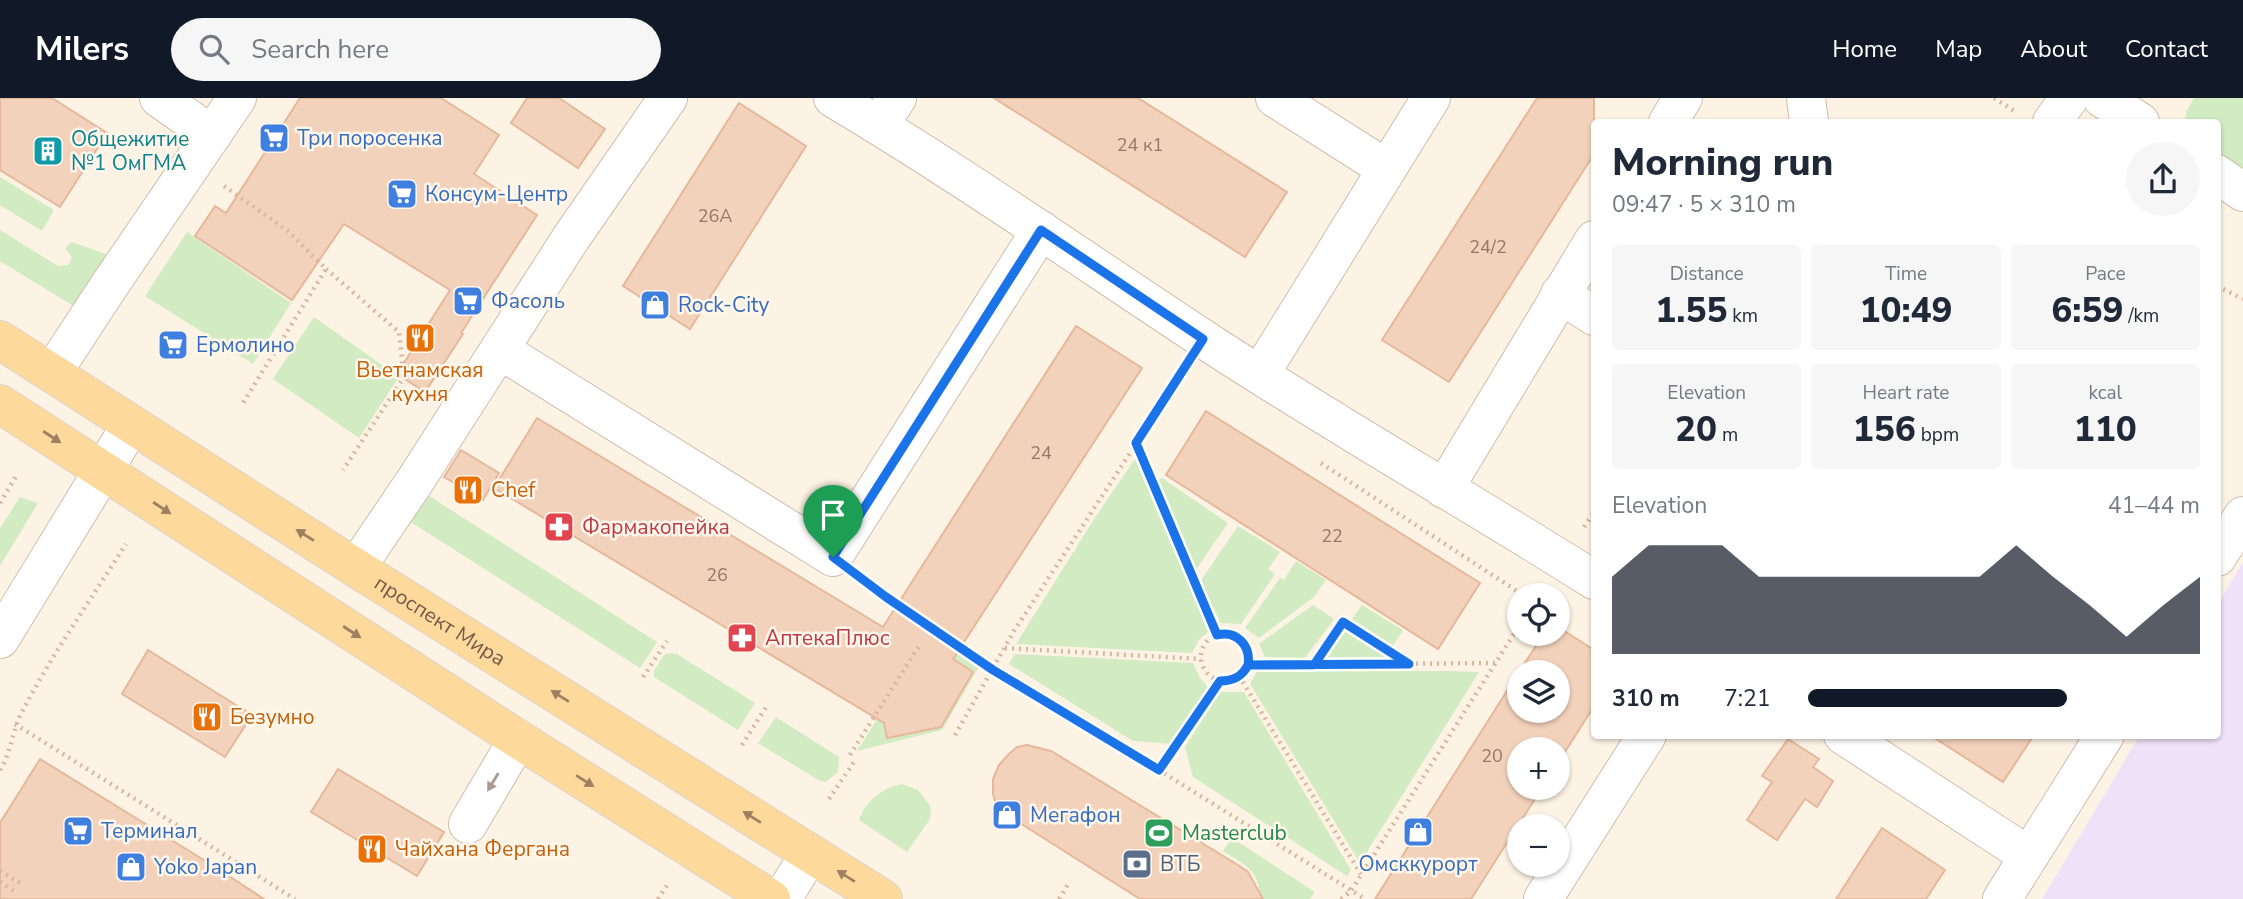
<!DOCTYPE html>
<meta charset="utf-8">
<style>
body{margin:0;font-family:"Nunito Sans",sans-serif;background:#f6f6f7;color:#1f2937;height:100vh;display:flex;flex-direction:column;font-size:26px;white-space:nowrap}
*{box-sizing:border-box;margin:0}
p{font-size:23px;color:#747a83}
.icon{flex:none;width:38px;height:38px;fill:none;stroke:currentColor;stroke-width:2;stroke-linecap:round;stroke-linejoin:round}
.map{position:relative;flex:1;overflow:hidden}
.panel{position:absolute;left:1591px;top:21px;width:630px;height:620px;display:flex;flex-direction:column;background:#fff;border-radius:7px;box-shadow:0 2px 5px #0004}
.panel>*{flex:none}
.buttons{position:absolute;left:1507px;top:485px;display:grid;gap:14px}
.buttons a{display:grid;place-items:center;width:63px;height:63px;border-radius:50%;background:#fff;box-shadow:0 2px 5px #0004;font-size:35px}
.pin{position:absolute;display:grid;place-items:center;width:60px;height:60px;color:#fff;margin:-72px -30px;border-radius:50% 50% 50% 0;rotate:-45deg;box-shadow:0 0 7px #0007}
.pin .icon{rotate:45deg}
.round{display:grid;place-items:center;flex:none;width:74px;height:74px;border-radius:37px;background:#f6f6f7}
.head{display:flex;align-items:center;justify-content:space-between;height:119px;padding:0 21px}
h1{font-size:38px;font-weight:800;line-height:52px}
.stats{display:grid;grid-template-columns:repeat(3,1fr);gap:10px;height:119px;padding:7px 21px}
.stats div{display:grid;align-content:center;border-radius:7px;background:#f6f6f7;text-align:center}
.stats b{font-size:35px;font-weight:800}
.stats small{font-size:19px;font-weight:400}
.stats p{font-size:19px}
.chart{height:196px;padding:14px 21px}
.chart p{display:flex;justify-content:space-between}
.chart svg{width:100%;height:126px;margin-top:7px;fill:#111827;opacity:.7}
ul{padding:0 21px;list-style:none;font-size:23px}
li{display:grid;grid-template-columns:112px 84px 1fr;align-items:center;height:52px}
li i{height:18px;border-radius:9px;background:#111827}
header{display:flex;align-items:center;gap:42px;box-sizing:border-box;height:98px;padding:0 35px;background:#111827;color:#fff}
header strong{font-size:33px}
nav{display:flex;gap:38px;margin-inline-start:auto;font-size:24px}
.search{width:490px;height:63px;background:#f6f6f7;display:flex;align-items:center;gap:18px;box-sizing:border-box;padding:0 24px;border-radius:38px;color:#747a83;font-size:26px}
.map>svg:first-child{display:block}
.education{fill:#f0e1f9}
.green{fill:#d2ebc2}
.building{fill:#f3d2bb;stroke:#e6b89b;stroke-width:2}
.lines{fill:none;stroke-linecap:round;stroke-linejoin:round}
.minor-casing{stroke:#d0bdad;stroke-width:40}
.major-casing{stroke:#dbd4d0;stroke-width:40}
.path{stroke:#d8b59e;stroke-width:4.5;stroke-dasharray:2 5;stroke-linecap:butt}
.minor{stroke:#fff;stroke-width:38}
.major{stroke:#fdd99b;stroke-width:38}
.oneway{fill:#9e7f62}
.oneway2{fill:#ad9b92}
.route-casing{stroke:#fff;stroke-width:14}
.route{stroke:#1a73e8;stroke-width:9}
.labels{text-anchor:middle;stroke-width:5;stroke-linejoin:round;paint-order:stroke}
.number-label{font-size:18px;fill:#957766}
.shop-label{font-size:21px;fill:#366cbe;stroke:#fff7eb;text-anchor:start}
.culture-label{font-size:21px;fill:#0d838f;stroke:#fff7eb;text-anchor:start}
.food-label{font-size:21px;fill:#c56008;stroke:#fff7eb;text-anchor:start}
.health-label{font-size:21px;fill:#be3a42;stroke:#fff7eb;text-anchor:start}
.street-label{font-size:21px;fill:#765949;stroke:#fff7eb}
.leisure-label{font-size:21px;fill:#27864d;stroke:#fff7eb;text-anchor:start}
.service-label{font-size:21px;fill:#4e5e75;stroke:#fff7eb;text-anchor:start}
</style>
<header>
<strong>Milers</strong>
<div class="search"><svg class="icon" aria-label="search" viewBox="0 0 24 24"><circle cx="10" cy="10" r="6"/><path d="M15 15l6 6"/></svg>Search here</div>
<nav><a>Home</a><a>Map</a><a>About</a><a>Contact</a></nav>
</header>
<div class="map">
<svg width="2243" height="801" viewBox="0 0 2243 801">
<rect width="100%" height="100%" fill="#fdf3e4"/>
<polygon class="education" points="2243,464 2243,801 2042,801 2140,637 2217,637 2217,508"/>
<g class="green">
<polygon points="2194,0 2243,0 2243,78 2217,65 2217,24 2185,24 2186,14"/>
<polygon points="0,79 54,112 42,133 0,107"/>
<polygon points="0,132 58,168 68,167 72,159 65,150 72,144 109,157 75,209 0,163"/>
<polygon points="187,134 291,205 253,266 145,198"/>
<polygon points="314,219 399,279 359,340 273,281"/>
<polygon points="1137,358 1160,419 1210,532 1199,542 1192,555 1016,546 1094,421"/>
<polygon points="1162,380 1228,425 1195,473 1157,382"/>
<polygon points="423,394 657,544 640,570 406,421"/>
<polygon points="20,399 38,405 0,468 0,430"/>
<polygon points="1238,428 1280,454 1268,471 1275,476 1241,526 1221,525 1200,484"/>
<polygon points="1296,463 1326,482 1314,499 1259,540 1245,530 1280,480 1284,482"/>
<polygon points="1313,507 1334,521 1305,560 1265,559 1259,546"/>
<polygon points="1362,507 1403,532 1390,552 1349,525"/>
<polygon points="1347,530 1397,562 1327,561"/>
<polygon points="930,538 980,567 942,632 857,653"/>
<polygon points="671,555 677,556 755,605 738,632 654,579 654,573 664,557"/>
<polygon points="1015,556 1193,565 1200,580 1210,592 1172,646 1133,643 1009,566"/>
<polygon points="1257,573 1448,573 1479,574 1360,765 1250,586"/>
<polygon points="1220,594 1244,594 1351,772 1347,778 1193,679 1185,649"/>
<polygon points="776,619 839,659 838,674 826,684 820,683 758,645"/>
<path d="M 902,686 L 918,692 L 931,709 L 930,721 L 907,754 L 859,722 C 864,704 884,689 902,686 Z"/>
<path d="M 1232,740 L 1315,794 L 1310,801 L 1259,801 C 1261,772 1244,767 1223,753 Z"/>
</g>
<g class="building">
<polygon points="0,0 52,0 107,35 60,109 0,72"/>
<polygon points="300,0 441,0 499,37 474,76 537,117 461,235 463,236 425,294 397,276 450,192 344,126 292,202 195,138 215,108 226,115"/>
<polygon points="527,0 559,0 605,31 578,70 511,25"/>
<polygon points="994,0 1138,0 1287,94 1245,159"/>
<polygon points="1537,0 1594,0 1594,56 1449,284 1382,242"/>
<polygon points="739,5 806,48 690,231 623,188"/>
<polygon points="1076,228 1142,270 953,561 973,574 941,629 887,640 884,625 494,390 537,320 883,529"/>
<polygon points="1206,313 1480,485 1438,551 1166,377"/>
<polygon points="461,352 499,375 483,402 444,379"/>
<polygon points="1558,529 1594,552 1594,608 1558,665 1558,651 1519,651 1519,690 1542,690 1471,801 1375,801 1519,574 1519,612 1558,612 1558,574 1519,574 1544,536 1558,536"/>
<polygon points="148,552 252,617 225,659 122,596"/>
<polygon points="1930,637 2034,637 2003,684"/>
<polygon points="1788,641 1819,661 1813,669 1833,683 1817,709 1805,701 1777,742 1747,722 1772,684 1762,678"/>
<polygon points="1027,647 1051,653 1238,767 1248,774 1263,801 1140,801 1007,717 997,708 993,696 993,681 999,667 1008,657 1017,649"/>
<polygon points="40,661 212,767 264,801 0,801 0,725"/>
<polygon points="338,671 444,734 417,778 311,714"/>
<polygon points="1882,730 1945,772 1926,801 1836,801"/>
</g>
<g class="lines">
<g class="minor-casing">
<g id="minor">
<polyline points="159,0 212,37"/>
<path d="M 833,0 C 959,75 1079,159 1202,240 C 1330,324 1464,400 1594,482"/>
<polyline points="1275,0 1387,71"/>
<polyline points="1806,0 1809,24"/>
<polyline points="2102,0 2140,24"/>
<polyline points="1668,24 1683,0"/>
<polyline points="2052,24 2069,0"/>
<polyline points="879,27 897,0"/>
<polyline points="2217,76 2243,94"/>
<polyline points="1560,196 1594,218"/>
<polyline points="500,252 833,459 1041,132"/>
<polyline points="52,275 109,188 237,0"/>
<polyline points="1260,276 1431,0"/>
<polyline points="1444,391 1594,142"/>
<polyline points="2217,459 2243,418"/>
<polyline points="356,470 415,383 571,140 668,0"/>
<polyline points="0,541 131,327"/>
<polyline points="1843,637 2029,758"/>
<polyline points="468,726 518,641"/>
<polyline points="782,801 810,755"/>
<polyline points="1543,801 1647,637"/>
<polyline points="2002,801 2105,637"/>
</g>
</g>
<g class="major-casing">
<g id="major">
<path id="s1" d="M 0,242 L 356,470 L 883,801"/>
<polyline points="0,306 518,641 771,801"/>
</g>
</g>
<g class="path">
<polyline points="1994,0 2016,14"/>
<polyline points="224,88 288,133 326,171 243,305"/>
<polyline points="326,171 399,234 404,279 343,372"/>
<polyline points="2217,188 2243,201"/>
<polyline points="1136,345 1218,537"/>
<polyline points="1321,365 1523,497"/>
<polyline points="0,405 18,375"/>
<polyline points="1584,429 1594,414"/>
<polyline points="864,483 993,572 1159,672 1365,801"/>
<circle cx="1225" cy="559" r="24"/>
<polyline points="1005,550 1201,561"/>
<polyline points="1248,567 1495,565"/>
<polyline points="1314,567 1343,524 1408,565"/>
<polyline points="1239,578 1361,776"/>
<polyline points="643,579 667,543"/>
<polyline points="15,626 295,801"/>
<polyline points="955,637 1014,533 1183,274"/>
<polyline points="742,647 768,606"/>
<polyline points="850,657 919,548"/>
<path d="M 0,672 C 12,653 12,631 23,612 C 53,555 91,501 126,446"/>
<polyline points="1159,672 1220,583"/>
<polyline points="829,701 856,661"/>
<polyline points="0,773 22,786"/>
<polyline points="0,784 17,795"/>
<polyline points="658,801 668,786"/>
<polyline points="1059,801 1070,783"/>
<polyline points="1341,801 1351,793 1519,528"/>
</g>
<use href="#minor" class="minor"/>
<use href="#major" class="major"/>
</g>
<defs><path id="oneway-solid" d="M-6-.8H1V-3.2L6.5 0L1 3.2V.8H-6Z" transform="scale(1.75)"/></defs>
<g class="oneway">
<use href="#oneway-solid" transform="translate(52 339) rotate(33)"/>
<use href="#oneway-solid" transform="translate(162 410) rotate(33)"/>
<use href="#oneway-solid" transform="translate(305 437) rotate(-148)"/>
<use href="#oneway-solid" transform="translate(352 534) rotate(33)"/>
<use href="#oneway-solid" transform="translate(560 598) rotate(-148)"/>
<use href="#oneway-solid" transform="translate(585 683) rotate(32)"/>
<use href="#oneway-solid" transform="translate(752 719) rotate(-148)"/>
<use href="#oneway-solid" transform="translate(846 778) rotate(-148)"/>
</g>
<use class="oneway2" href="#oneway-solid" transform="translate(493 684) rotate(121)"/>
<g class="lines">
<g class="route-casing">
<path id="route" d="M 833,459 L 886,499 L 993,572 L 1159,672 L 1220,583 C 1233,583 1242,579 1248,567 L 1409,566 L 1343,524 L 1314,567 L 1248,567 C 1251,548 1237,532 1217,537 L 1136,345 L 1203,241 L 1041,132 L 833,459"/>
</g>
<use href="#route" class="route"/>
</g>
<defs>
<g id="supermarket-square" transform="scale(1.575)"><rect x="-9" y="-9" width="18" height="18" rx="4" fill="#3f7fe0" stroke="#fff7eb"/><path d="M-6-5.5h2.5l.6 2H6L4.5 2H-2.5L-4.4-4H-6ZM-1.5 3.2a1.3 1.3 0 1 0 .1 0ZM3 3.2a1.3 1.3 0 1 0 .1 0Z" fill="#fff"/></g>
<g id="building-square" transform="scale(1.575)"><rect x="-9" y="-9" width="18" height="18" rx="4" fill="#0f9aa8" stroke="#fff7eb"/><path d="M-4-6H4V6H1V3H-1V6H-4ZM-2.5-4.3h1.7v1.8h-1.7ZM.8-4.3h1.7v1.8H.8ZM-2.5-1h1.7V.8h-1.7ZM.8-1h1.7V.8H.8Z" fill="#fff"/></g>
<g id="shop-square" transform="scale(1.575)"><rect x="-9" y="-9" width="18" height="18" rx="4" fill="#3f7fe0" stroke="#fff7eb"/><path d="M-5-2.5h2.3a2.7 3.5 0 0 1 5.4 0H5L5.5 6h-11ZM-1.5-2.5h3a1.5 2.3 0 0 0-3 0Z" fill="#fff"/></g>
<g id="restaurant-square" transform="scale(1.575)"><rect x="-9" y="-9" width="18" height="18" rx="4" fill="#e8710a" stroke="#fff7eb"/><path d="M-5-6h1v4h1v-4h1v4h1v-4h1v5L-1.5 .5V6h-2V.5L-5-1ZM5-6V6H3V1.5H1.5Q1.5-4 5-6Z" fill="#fff"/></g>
<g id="pharmacy-square" transform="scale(1.575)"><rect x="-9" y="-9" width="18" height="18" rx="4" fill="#e0444e" stroke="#fff7eb"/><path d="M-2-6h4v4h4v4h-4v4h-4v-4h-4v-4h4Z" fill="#fff"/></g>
<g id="stadium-square" transform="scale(1.575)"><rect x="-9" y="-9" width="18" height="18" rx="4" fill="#2e9e5b" stroke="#fff7eb"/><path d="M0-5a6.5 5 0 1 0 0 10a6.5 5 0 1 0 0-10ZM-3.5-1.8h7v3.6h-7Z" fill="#fff"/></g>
<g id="bank-square" transform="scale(1.575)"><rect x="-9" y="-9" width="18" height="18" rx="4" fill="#5c6f8a" stroke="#fff7eb"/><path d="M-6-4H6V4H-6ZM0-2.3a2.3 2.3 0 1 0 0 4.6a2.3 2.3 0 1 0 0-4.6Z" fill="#fff"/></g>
</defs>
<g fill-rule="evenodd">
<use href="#supermarket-square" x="274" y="40"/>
<use href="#building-square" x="48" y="53"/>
<use href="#supermarket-square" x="402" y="96"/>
<use href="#supermarket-square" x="468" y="203"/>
<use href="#shop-square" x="655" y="207"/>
<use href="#restaurant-square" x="420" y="240"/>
<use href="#supermarket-square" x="173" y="247"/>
<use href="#restaurant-square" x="468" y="392"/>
<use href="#pharmacy-square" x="559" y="429"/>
<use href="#pharmacy-square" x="742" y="540"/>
<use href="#restaurant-square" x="207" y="619"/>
<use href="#shop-square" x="1007" y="717"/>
<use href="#supermarket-square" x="78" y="733"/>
<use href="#shop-square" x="1418" y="734"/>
<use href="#stadium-square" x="1159" y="735"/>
<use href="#restaurant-square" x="372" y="751"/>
<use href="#bank-square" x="1137" y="766"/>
<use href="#shop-square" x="131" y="769"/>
</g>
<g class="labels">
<g class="number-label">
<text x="1140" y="53">24 к1</text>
<text x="715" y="124">26А</text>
<text x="1488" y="155">24/2</text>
<text x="1041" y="361">24</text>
<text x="1332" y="444">22</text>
<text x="717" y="483">26</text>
<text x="1492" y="664">20</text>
</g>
<g class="shop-label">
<text x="297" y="47">Три поросенка</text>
<text x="425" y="103">Консум-Центр</text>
<text x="491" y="210">Фасоль</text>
<text x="678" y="214">Rock-City</text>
<text x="196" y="254">Ермолино</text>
<text x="1030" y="724">Мегафон</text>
<text x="101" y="740">Терминал</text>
<text x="1418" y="773" text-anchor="middle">Омсккурорт</text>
<text x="154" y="776">Yoko Japan</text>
</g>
<g class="culture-label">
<text x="71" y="48">Общежитие<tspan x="71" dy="24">№1 ОмГМА</tspan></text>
</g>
<g class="food-label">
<text x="420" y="279" text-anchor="middle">Вьетнамская<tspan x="420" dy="24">кухня</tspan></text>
<text x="491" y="399">Chef</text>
<text x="230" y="626">Безумно</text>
<text x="395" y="758">Чайхана Фергана</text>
</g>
<g class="health-label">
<text x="582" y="436">Фармакопейка</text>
<text x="765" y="547">АптекаПлюс</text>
</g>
<g class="street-label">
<text dy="7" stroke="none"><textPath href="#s1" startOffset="522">проспект Мира</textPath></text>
</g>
<g class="leisure-label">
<text x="1182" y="742">Masterclub</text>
</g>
<g class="service-label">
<text x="1160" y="773">ВТБ</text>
</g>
</g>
</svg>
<div class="buttons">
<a><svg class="icon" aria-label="locate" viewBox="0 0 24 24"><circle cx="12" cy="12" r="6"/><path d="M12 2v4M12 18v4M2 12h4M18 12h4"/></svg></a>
<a><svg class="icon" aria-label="layers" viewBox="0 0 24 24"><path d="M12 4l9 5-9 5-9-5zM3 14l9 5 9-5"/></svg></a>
<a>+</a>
<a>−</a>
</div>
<div class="pin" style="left:833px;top:459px;background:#1e9e55"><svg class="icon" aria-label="arrive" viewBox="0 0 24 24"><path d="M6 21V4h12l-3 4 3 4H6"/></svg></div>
<section class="panel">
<div class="head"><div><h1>Morning run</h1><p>09:47 · 5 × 310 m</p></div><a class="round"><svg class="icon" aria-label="share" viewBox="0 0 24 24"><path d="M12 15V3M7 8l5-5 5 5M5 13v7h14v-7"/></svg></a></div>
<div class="stats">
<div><p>Distance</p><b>1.55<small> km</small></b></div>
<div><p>Time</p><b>10:49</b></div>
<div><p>Pace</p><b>6:59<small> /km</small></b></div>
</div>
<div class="stats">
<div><p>Elevation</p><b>20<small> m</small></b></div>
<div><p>Heart rate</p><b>156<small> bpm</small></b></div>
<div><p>kcal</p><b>110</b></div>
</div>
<div class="chart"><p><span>Elevation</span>41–44 m</p>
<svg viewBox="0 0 160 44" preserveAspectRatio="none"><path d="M0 44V17L10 6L20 6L30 6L40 17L50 17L60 17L70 17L80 17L90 17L100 17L110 6L120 17L130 27L140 38L150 27L160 17V44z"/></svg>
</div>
<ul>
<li><b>310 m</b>7:21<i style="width:66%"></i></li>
</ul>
</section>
</div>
